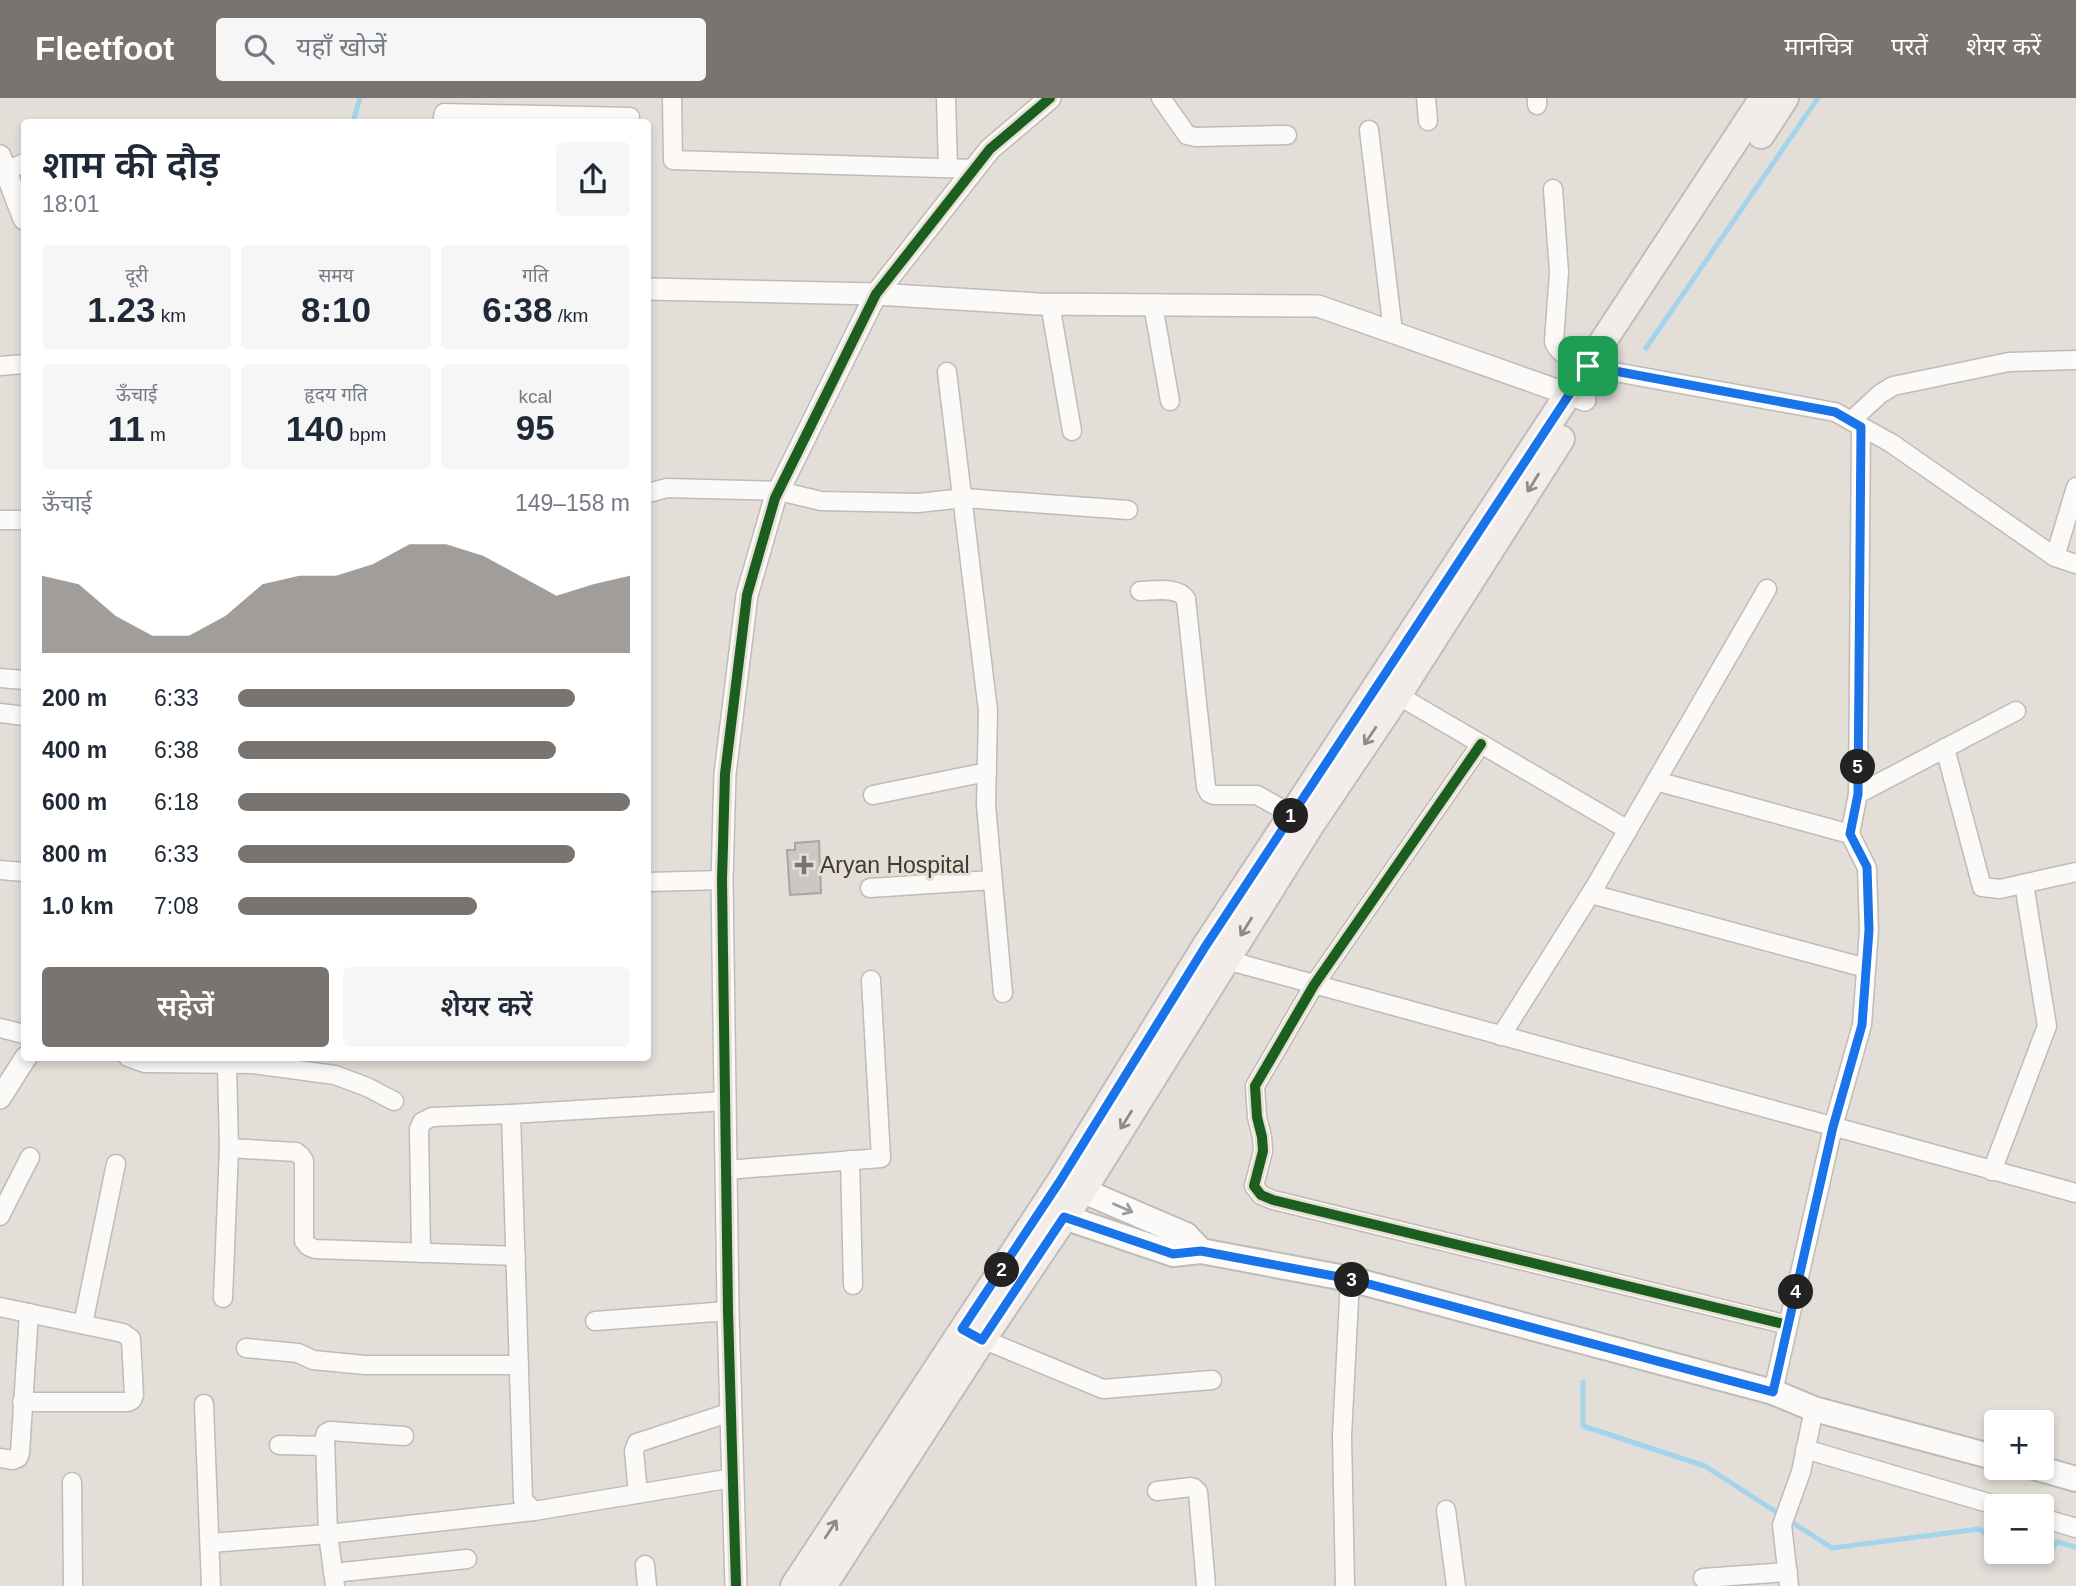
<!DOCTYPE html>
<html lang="hi">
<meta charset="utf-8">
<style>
body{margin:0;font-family:Arial,"Noto Sans Devanagari",sans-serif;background:#f6f6f7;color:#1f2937;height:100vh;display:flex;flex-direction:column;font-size:26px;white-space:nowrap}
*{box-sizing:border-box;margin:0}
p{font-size:23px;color:#747a83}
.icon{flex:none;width:38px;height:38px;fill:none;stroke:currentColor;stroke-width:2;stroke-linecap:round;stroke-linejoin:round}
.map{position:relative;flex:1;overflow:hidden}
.details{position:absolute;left:21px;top:21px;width:630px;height:942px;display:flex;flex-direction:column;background:#fff;border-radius:7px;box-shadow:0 4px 10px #0003}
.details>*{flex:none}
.controls{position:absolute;left:1984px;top:1312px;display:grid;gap:14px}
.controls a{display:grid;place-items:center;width:70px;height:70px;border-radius:7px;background:#fff;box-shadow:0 4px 10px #0003;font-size:35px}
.pin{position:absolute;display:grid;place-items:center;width:60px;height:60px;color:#fff;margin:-30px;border-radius:14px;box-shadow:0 4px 10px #0006}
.km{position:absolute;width:35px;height:35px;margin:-18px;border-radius:50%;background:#222;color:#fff;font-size:19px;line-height:35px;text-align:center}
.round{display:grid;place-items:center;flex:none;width:74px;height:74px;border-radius:7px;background:#f6f6f7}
.overview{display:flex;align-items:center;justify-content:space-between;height:119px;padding:0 21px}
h1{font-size:38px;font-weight:600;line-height:52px}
.figures{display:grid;grid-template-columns:repeat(3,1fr);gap:10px;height:119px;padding:7px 21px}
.figures div{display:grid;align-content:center;border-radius:7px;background:#f6f6f7;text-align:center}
.figures b{font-size:35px;font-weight:600}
.figures small{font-size:19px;font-weight:400}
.figures p{font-size:19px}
.chart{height:196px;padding:14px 21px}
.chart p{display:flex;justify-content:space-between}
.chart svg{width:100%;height:126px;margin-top:7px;fill:#797470;opacity:.7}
.primary-button{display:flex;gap:14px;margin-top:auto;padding:14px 21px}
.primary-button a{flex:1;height:80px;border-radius:7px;background:#797470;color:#fff;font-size:28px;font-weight:600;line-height:80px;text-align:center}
.primary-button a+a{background:#f6f6f7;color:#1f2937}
ul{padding:0 21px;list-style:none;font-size:23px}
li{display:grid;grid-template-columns:112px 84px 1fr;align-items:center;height:52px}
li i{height:18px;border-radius:9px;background:#797470}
header{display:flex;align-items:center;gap:42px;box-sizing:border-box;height:98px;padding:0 35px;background:#797470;color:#fff}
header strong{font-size:33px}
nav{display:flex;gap:38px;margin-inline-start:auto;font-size:24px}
.search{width:490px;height:63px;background:#f6f6f7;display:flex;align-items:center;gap:18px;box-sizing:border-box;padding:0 24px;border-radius:7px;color:#747a83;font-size:26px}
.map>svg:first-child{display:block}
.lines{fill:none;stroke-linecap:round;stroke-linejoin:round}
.stream{stroke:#a4d3ec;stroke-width:5}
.building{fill:#ccc7c4;stroke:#aaa4a2;stroke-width:2}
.minor-casing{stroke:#bfbbb6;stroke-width:21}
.tertiary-casing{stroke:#bfbbb6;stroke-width:24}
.secondary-casing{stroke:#bfbbb6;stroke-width:28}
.primary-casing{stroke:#c1bdbb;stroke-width:30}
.minor{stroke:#fbfaf9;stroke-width:18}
.tertiary{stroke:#fbfaf9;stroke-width:21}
.secondary{stroke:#fbfaf9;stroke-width:24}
.primary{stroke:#f2edeb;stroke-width:26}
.cycleway-casing{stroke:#e8dfd4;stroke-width:15}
.cycleway{stroke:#1b5e20;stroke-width:10}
.oneway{stroke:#908b88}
.oneway2{stroke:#9d9a98}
.route-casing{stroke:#fff;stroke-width:14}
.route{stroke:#1a73e8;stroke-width:9}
.poi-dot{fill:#797470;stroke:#e8dfd4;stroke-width:2.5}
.labels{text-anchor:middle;stroke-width:6;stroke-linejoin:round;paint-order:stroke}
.poi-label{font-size:23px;fill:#3f3b37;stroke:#e8dfd4;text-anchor:start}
</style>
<header>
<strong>Fleetfoot</strong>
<div class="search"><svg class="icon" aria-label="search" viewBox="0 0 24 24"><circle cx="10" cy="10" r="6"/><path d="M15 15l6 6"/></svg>यहाँ खोजें</div>
<nav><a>मानचित्र</a><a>परतें</a><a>शेयर करें</a></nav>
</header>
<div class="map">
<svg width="2076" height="1488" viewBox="0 0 2076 1488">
<rect width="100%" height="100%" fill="#e4ded9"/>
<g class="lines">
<g class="stream">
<polyline points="353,24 360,0"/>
<polyline points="1646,250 1818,0"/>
<polyline points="1583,1284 1583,1328 1705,1368 1832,1450 1979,1431 1997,1445"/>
<polyline points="2025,1454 2046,1459 2057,1444 2076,1449"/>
</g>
</g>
<polygon class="building" points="819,743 821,795 790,797 787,752 795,752 795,745"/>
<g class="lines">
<g class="minor-casing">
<g id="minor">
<polyline points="672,0 673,62 975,71"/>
<polyline points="946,0 948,70"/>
<polyline points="1161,0 1187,37 1196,39 1287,37"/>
<polyline points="1426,0 1428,23"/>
<polyline points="1537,0 1537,7"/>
<polyline points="442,24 444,15 630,19"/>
<polyline points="1369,32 1393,234"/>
<polyline points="6,73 24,65"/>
<path d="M 1553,91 L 1559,174 L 1554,243 C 1557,259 1590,269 1604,272 L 1835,314 L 1891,345 L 2055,459 L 2076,466"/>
<polyline points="1050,206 1072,333"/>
<polyline points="1153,207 1170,303"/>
<polyline points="0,268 24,266"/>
<polyline points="947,274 988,613 986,707 1003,895"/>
<polyline points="1851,323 1880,296 1893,288 2009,264 2076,262"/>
<polyline points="648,395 667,390 779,393 821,403 918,405 964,400 1128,412"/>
<polyline points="0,422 24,422"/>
<polyline points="2055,459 2076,389"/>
<path d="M 1140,493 C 1154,493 1178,488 1186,501 L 1206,689 L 1209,695 L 1214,697 L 1257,697 L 1300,721"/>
<polyline points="0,580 24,582"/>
<polyline points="1389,592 1628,732"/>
<polyline points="0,615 24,618"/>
<polyline points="1481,646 1314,887 1255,988 1257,1019 1262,1039 1263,1053 1254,1088 1261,1097 1273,1102 1788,1227"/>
<polyline points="1945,650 1982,789 2000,791 2076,774"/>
<polyline points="1656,683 1850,736 1867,770 1869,832 1862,927 1833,1029 1773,1294"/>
<polyline points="1858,696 2016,613"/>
<polyline points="873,697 987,674"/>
<polyline points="1850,736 1858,696 1861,329"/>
<polyline points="0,772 24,774"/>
<polyline points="648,784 722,782"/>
<polyline points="870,790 992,782"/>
<polyline points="1591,796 1866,870"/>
<polyline points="1219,860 2076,1095"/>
<polyline points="0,930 24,936"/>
<polyline points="1501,938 1596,787 1767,491"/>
<polyline points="128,959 145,965 253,966 335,977 367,989 394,1003"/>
<polyline points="511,1016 523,1402 534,1413 733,1380"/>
<polyline points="229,1050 296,1054 301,1058 304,1063 304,1143 308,1148 315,1151 516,1158"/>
<polyline points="850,1062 853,1187"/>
<polyline points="726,1072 881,1060 871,882"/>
<polyline points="1992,1073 2047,928 2024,786"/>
<polyline points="0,1118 30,1059"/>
<polyline points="421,1155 419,1031 422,1024 432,1019 511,1016 726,1003"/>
<polyline points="223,1200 229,1050 227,966"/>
<polyline points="0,1209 123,1235 131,1241 134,1297 132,1302 128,1304 22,1304"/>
<polyline points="595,1223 728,1213"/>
<polyline points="83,1226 116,1066"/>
<polyline points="975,1238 1103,1291 1212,1282"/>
<polyline points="246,1250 298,1255 313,1262 365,1267 519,1267"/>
<polyline points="204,1306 211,1488"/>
<polyline points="279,1347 325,1348"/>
<polyline points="1805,1351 2002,1409"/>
<polyline points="0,1360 13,1362 18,1360 20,1355 29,1215"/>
<polyline points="72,1384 73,1488"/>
<polyline points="1157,1393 1191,1389 1194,1390 1198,1394 1206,1488"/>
<polyline points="638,1396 634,1353 637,1345 731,1314"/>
<polyline points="1446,1412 1456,1488"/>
<polyline points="2042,1420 2076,1430"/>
<polyline points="210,1445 328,1436 534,1413"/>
<polyline points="645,1467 647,1488"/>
<polyline points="333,1475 467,1461"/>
<polyline points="1703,1480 1788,1474"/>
<polyline points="335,1488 328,1436 325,1339 326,1335 330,1333 404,1338"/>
<polyline points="1345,1488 1342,1338 1350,1181"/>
<polyline points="1789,1488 1782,1427 1801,1374 1814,1311"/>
</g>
</g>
<g class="tertiary-casing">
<g id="tertiary">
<polyline points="0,58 24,121"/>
<polyline points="648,191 876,196 1038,206 1318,208 1585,302"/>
<polyline points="0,1000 26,959"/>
<polyline points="736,1488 728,1213 722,782 725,676 747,497 775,400 876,196 990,51 1050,0"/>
</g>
</g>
<g class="secondary-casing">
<g id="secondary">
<polyline points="1065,1085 1186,1137 1201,1153"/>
<polyline points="1049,1112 1064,1119 1173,1156 1201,1153 1350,1181 1773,1294 1814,1311 1997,1360"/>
<polyline points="2037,1370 2076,1381"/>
</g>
</g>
<g class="primary-casing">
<g id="primary">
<polyline points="1761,37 1785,0"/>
<polyline points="794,1488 1060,1084 1205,849 1763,0"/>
<polyline points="823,1488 982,1242 1083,1092 1310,728 1398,597 1561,341"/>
</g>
</g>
<use href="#minor" class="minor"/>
<use href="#tertiary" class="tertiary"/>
<use href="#secondary" class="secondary"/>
<use href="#primary" class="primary"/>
<g class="cycleway-casing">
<g id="cycleway">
<polyline points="1481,646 1314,887 1255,988 1257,1019 1262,1039 1263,1053 1254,1088 1261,1097 1273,1102 1788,1227"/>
<polyline points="736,1488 728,1213 722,782 725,676 747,497 775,400 876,196 990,51 1050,0"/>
</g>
</g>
<use href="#cycleway" class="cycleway"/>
</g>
<defs><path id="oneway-shaft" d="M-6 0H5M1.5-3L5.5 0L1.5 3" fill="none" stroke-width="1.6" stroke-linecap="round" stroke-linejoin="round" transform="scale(1.75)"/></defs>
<g class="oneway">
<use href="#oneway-shaft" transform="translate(1533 385) rotate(122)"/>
<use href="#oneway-shaft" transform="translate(1370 638) rotate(124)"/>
<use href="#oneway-shaft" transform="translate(1246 829) rotate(122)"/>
<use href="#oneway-shaft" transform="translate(1126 1022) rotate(122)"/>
<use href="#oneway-shaft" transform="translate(831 1431) rotate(-57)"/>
</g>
<use class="oneway2" href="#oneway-shaft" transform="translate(1123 1110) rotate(24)"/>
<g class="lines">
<g class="route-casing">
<polygon id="route" points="1588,268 1835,314 1861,329 1858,696 1850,736 1867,769 1869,832 1862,927 1833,1029 1773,1294 1350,1181 1201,1153 1173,1156 1064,1119 982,1242 962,1231 1060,1083 1205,849"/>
</g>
<use href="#route" class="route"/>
</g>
<path class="poi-dot" d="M800.5 756.5h7v7h7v7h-7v7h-7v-7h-7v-7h7z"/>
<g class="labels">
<g class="poi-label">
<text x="820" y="775">Aryan Hospital</text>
</g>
</g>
</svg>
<div class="controls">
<a>+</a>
<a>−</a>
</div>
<div class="pin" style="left:1588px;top:268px;background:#1e9e55"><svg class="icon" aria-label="arrive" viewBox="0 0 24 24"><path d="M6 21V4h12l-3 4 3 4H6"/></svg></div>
<b class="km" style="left:1291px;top:718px">1</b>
<b class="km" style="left:1002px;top:1172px">2</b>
<b class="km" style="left:1352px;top:1182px">3</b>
<b class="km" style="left:1796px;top:1194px">4</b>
<b class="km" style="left:1858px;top:669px">5</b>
<section class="details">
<div class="overview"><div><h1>शाम की दौड़</h1><p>18:01</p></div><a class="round"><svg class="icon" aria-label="share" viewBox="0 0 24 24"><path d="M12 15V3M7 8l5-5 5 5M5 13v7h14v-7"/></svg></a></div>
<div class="figures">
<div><p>दूरी</p><b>1.23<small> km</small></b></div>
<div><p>समय</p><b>8:10</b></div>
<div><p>गति</p><b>6:38<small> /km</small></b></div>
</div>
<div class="figures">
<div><p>ऊँचाई</p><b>11<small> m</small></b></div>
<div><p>हृदय गति</p><b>140<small> bpm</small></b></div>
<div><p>kcal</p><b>95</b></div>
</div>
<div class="chart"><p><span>ऊँचाई</span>149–158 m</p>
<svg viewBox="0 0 160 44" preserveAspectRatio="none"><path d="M0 44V17L10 20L20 31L30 38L40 38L50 31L60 20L70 17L80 17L90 13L100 6L110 6L120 10L130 17L140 24L150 20L160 17V44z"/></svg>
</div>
<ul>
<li><b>200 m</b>6:33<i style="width:86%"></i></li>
<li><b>400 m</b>6:38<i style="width:81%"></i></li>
<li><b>600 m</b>6:18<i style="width:100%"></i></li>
<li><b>800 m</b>6:33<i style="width:86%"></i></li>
<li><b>1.0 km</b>7:08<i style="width:61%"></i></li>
</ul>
<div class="primary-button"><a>सहेजें</a><a>शेयर करें</a></div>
</section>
</div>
